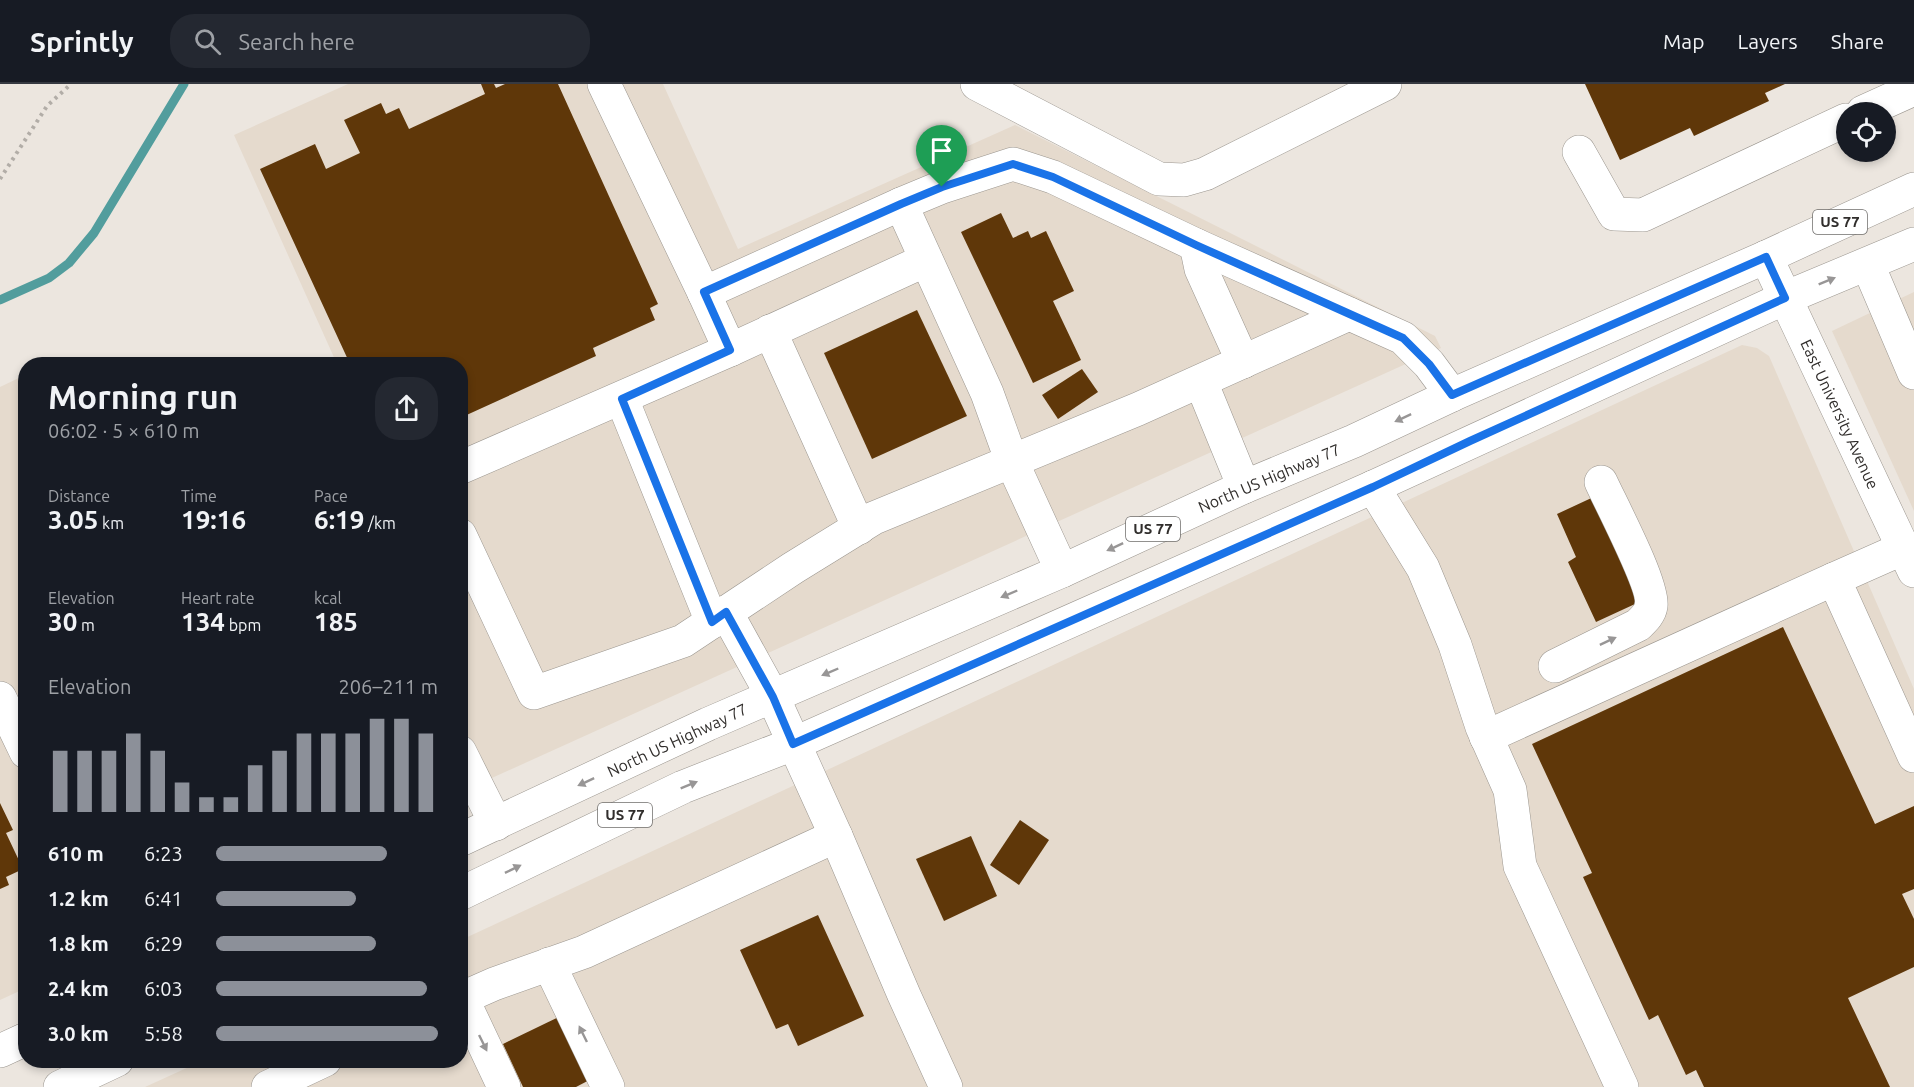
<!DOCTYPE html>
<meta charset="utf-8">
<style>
body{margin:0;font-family:Ubuntu,sans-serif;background:#242831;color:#f1f3f6;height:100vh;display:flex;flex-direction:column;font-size:22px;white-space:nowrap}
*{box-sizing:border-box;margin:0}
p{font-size:20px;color:#9ea1a6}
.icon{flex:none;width:33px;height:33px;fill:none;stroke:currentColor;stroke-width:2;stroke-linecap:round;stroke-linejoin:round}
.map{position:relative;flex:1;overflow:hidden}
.details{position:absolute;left:18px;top:273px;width:450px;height:711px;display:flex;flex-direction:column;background:#171b24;border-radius:24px;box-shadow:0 3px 9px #0003}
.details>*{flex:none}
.fabs{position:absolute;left:1836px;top:18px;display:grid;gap:12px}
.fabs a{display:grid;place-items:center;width:60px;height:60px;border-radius:50%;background:#171b24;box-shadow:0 3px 9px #0003;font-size:30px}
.pin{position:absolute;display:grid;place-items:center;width:51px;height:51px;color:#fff;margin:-62px -26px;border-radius:50% 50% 50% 0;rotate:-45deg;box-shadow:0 0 6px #0007}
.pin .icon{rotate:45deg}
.round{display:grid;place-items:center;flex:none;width:63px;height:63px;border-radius:24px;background:#242831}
.overview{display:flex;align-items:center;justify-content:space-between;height:102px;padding:0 30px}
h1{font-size:33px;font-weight:700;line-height:45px}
.stats{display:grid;grid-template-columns:repeat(3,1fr);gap:9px;height:102px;padding:6px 30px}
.stats div{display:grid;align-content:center}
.stats b{font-size:26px;font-weight:700}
.stats small{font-size:16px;font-weight:400}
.stats p{font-size:16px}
.chart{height:168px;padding:12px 30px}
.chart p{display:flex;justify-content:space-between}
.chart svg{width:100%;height:108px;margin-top:6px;stroke:#8c9099;stroke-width:6}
ul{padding:0 30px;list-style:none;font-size:20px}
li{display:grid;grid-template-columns:96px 72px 1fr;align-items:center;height:45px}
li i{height:15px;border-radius:8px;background:#8c9099}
header{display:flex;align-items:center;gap:36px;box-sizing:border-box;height:84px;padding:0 30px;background:#171b24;border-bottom:2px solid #363941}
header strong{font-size:28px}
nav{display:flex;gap:33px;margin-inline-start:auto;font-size:21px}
.search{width:420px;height:54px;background:#242831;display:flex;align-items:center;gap:15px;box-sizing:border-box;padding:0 21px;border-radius:24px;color:#9ea1a6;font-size:22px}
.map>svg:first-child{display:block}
.built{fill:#e5dacd}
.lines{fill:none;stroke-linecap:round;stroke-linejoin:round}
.stream{stroke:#529d9d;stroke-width:9}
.building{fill:#5f3709}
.minor-casing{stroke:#9b968f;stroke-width:34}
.major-casing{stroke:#9b968f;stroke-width:34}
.path{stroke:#b2ada7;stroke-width:4;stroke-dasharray:3 4.5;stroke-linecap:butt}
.minor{stroke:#fff;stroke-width:33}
.major{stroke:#fff;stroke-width:33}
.oneway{fill:#989696}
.route-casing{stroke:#fff;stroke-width:12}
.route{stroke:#1a73e8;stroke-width:8}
.labels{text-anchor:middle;stroke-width:6;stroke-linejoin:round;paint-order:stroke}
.shield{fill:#fff;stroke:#6f6d6b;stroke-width:1.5}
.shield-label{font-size:15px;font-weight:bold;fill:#312e2c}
.street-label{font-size:16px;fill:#312e2c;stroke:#fff}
</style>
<header>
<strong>Sprintly</strong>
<div class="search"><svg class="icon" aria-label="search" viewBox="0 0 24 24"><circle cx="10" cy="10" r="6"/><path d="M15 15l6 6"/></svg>Search here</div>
<nav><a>Map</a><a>Layers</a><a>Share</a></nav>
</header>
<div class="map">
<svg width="1914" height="1003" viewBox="0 0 1914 1003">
<rect width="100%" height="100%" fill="#ece6df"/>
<g class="built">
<polygon points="348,0 663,0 738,165 1015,41 1435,252 1441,264 461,708 460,280 337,280 234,51"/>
<polygon points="1914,208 1914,427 1832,247"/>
<polygon points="1742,261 1757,264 1769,272 1914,605 1914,1003 145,1003 202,977 460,976 461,856"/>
<polygon points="25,291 26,904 0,916 0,303"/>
</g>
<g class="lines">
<polyline class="stream" points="0,216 49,194 69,179 94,149 184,0"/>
</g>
<g class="building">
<polygon points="481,0 494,0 496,4 505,0 558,0 658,220 650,224 655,236 593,264 596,272 460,334 460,280 350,280 260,85 315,60 326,85 360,69 344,36 381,19 386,30 399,24 409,45 485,10"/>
<polygon points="1585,0 1785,0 1765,9 1769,17 1694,52 1690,44 1620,76"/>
<polygon points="1001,129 1013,154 1028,147 1031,154 1046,147 1074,207 1053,217 1081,276 1033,299 961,148"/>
<polygon points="917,226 967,332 872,375 824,269"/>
<polygon points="1082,285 1098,308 1058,335 1042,311"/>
<polygon points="1600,410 1648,514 1596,538 1568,478 1576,473 1557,430"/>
<polygon points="1783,543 1875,740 1914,722 1914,805 1902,810 1914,835 1914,883 1848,914 1890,1003 1704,1003 1696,986 1686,991 1658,931 1649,936 1583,793 1592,789 1532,660"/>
<polygon points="0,719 13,746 6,749 23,785 6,793 9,801 0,805"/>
<polygon points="1020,736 1049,756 1019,801 990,781"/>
<polygon points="971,752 997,812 944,837 916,775"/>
<polygon points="818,831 864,932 798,962 788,940 776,945 740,866"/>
<polygon points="569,928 599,991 576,1003 523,1003 503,960"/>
</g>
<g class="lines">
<g class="minor-casing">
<g id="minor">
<polyline points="604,0 704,209 901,120 942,103 1013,80 1053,93 1196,161 1403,254 1429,280 1452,311"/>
<polyline points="977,0 1159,95 1184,96 1205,90 1385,0"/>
<polyline points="1863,28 1914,5"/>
<polyline points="1579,68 1614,130 1643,131 1846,36"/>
<polyline points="901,120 987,309 1012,378 1062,487"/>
<polyline points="1196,161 1201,185 1243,278"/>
<polyline points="1766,173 1914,487"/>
<polyline points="1868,181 1914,289"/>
<polyline points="770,247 859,444"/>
<polyline points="730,266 926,176"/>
<polyline points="1201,298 1244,403"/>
<polyline points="622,315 712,538"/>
<polyline points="460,384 730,266 704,209"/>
<polyline points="1373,403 1423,484 1455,561 1482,643 1510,706 1520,782 1622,1003"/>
<polyline points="460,451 534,609 683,557 793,484 874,434 1138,325 1349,230"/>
<polyline points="1904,464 1834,495 1914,672"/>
<polyline points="726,528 773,613 836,752 904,911 946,1003"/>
<path d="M 1555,582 L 1638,541 C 1643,536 1650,530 1651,522 C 1655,503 1611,420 1601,398"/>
<polyline points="0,614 26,668"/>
<polyline points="1486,653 1834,495"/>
<polyline points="460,668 496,740"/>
<polyline points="549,880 608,1003"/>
<polyline points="462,914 504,1003"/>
<polyline points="460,915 494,900 584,868 836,752"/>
<polyline points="268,1003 325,976"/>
</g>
</g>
<g class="major-casing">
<g id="major">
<polyline points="460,756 708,640 1062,487 1244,403 1354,357 1452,311 1766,173 1914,105"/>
<polyline points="460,810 683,703 793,660 1373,403 1785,214 1914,160"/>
<polyline points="0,967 26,955"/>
<polyline points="60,1003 117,976"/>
</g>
</g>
<polyline class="path" points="0,95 47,22 71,0"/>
<use href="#minor" class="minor"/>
<use href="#major" class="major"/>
</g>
<defs><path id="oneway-solid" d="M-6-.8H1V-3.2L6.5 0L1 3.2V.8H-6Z" transform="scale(1.5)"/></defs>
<g class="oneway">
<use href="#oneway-solid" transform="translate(1827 197) rotate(-22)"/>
<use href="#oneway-solid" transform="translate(1403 334) rotate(155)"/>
<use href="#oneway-solid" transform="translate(1115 463) rotate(155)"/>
<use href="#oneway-solid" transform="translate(1009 510) rotate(157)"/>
<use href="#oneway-solid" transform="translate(1608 557) rotate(-25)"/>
<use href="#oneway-solid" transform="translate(830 588) rotate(157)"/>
<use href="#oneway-solid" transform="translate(586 698) rotate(155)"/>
<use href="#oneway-solid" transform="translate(689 701) rotate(-22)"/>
<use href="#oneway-solid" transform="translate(513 785) rotate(-26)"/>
<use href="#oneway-solid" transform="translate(583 950) rotate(-116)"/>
<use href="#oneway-solid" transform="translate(483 959) rotate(64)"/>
</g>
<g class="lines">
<g class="route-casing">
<polygon id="route" points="1013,80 1053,93 1196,161 1403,254 1429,280 1452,311 1766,173 1785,214 1470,357 1373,403 793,660 773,613 726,528 712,538 622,315 730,266 704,208 901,120 942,103"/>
</g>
<use href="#route" class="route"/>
</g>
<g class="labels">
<g class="shield">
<rect x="1813" y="126" width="54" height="24" rx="4.5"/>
<rect x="1126" y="433" width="54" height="24" rx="4.5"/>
<rect x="598" y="719" width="54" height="24" rx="4.5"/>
</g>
<g class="shield-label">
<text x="1840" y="143">US 77</text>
<text x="1153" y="450">US 77</text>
<text x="625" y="736">US 77</text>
</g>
<g class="street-label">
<text transform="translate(1840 330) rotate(65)" y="6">East University Avenue</text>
<text transform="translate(1269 394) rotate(-23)" y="6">North US Highway 77</text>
<text transform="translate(677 656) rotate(-25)" y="6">North US Highway 77</text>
</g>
</g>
</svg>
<div class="fabs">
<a><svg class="icon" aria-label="locate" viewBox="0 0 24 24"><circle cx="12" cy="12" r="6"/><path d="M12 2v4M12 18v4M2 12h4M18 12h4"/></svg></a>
</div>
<div class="pin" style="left:942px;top:103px;background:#1e9e55"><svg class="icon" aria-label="arrive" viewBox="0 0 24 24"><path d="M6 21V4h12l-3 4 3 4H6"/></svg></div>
<section class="details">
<div class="overview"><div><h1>Morning run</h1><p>06:02 · 5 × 610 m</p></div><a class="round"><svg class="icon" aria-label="share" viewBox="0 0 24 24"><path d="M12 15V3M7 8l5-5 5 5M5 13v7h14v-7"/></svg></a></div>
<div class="stats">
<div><p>Distance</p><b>3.05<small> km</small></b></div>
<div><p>Time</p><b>19:16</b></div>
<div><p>Pace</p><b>6:19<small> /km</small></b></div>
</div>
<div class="stats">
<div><p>Elevation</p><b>30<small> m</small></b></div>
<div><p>Heart rate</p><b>134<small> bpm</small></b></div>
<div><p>kcal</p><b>185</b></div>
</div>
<div class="chart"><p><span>Elevation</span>206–211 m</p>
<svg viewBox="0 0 160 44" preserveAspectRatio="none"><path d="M5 44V19M15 44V19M25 44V19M35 44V12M45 44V19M55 44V32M65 44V38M75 44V38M85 44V25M95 44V19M105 44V12M115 44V12M125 44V12M135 44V6M145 44V6M155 44V12"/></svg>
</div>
<ul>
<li><b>610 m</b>6:23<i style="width:77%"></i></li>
<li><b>1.2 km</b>6:41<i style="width:63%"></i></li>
<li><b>1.8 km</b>6:29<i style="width:72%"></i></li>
<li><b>2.4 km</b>6:03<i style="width:95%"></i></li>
<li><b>3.0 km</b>5:58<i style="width:100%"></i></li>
</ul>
</section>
</div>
